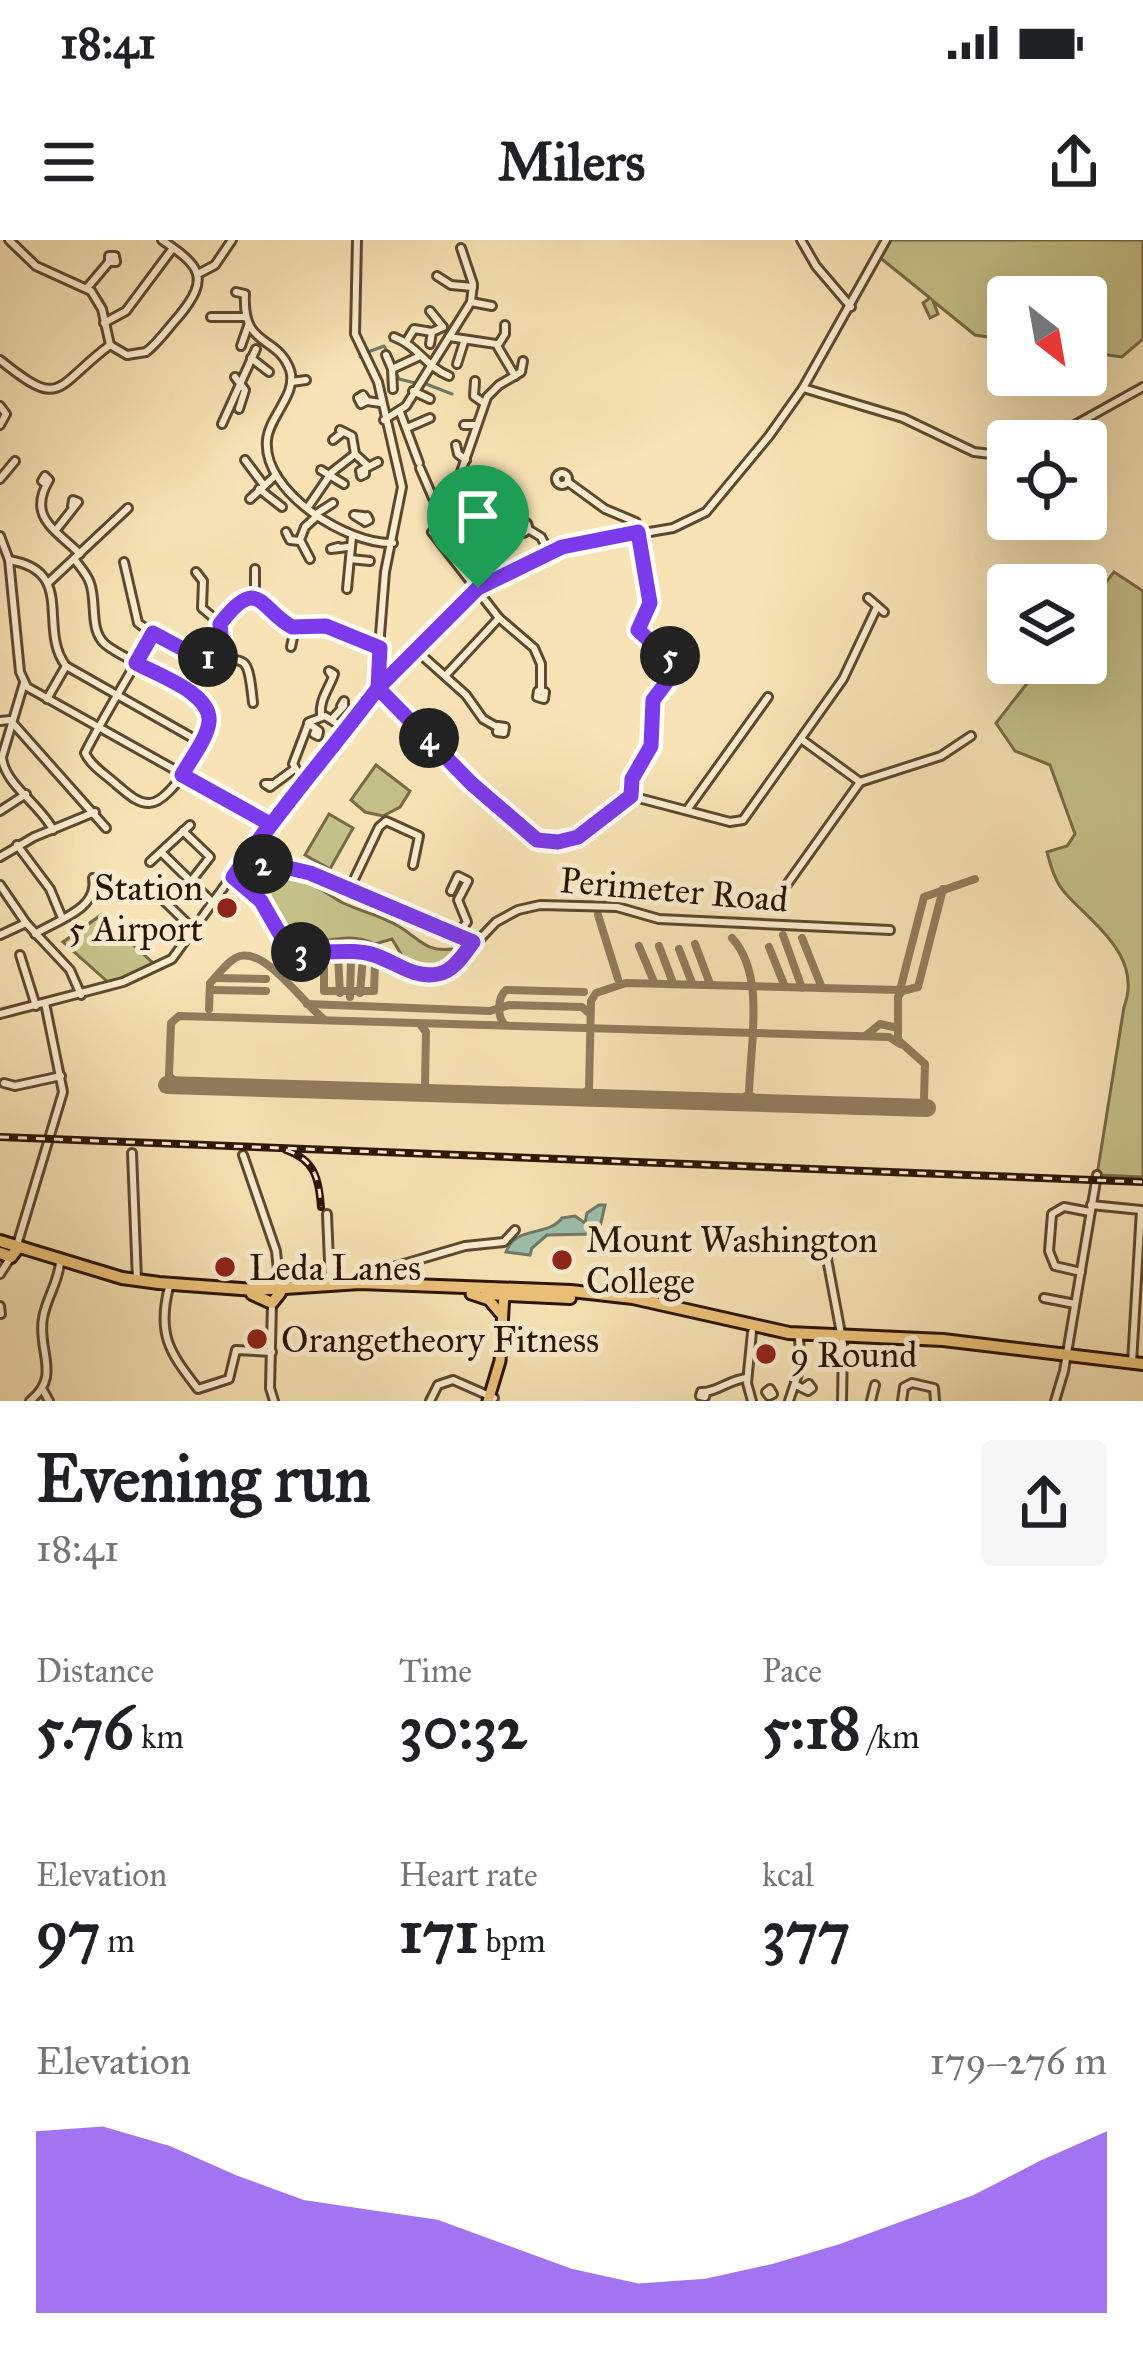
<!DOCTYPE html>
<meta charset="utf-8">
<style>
body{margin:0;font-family:"IM FELL Great Primer",serif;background:#f6f6f6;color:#202124;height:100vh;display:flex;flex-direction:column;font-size:45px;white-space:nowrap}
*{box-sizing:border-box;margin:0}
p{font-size:39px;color:#757577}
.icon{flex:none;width:66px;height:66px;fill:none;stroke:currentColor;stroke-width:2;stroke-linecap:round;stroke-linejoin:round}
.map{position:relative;height:1161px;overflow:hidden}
.panel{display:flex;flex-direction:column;background:#fff;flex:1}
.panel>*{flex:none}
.needle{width:78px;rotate:149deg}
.tools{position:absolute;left:987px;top:36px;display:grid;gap:24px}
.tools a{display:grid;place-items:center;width:120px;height:120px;border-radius:12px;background:#fff;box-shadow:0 12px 48px #0002;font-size:60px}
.pin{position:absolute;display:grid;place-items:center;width:102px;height:102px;color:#fff;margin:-123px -51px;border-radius:50% 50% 50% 0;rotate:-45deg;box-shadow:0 0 12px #0007}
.pin .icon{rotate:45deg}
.km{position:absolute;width:60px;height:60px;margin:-30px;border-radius:50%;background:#222;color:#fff;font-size:33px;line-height:60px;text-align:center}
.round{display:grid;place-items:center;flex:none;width:126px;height:126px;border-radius:12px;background:#f6f6f6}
.headline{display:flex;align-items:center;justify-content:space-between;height:204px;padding:0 36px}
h1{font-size:66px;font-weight:800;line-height:90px}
.figures{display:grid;grid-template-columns:repeat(3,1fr);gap:18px;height:204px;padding:12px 36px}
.figures div{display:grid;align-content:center}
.figures b{font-size:60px;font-weight:800}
.figures small{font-size:33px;font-weight:400}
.figures p{font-size:33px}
.chart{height:336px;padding:24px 36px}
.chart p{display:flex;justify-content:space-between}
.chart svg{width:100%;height:216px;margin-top:12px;fill:#7c3aed;opacity:.7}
.status{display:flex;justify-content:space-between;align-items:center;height:84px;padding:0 60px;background:#fff;direction:ltr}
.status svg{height:33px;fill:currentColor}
header{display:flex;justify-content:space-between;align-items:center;height:156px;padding:0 36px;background:#fff;font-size:54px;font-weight:800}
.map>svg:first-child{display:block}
.green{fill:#c4c188;stroke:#776a45;stroke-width:3}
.water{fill:#9dbeab;stroke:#6f7a67;stroke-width:3}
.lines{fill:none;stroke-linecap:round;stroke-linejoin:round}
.stream{stroke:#6f7a67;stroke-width:3}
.taxiway{stroke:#907c5c;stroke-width:8}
.runway{stroke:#907c5c;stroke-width:18}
.minor-casing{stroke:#5d482f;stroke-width:12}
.major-casing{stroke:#2a1402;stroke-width:15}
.highway-casing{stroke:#2a1402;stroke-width:16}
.minor{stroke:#faedcf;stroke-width:6}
.major{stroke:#ecc27a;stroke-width:9}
.highway{stroke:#ecc27a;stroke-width:10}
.rail-casing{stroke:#2a1402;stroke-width:8}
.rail{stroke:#faedcf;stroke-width:3;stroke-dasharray:9;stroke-linecap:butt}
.route-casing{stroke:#fff;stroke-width:24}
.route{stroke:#7c3aed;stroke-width:15}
.poi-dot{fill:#8f2418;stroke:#faedcf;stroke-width:4.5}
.labels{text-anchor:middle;stroke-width:10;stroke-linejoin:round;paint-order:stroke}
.poi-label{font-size:36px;fill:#2a1402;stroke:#faedcf;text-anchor:start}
.street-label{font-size:36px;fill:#2a1402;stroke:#faedcf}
</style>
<div class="status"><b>18:41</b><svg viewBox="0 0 49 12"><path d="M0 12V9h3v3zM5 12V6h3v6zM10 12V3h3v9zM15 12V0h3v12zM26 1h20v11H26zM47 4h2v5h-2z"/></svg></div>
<header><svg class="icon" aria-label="menu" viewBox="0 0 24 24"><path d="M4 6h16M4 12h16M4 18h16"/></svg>Milers<svg class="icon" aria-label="share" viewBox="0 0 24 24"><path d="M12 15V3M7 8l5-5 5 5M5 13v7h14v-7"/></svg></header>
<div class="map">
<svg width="1143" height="1161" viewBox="0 0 1143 1161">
<rect width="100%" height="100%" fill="#f7e3b5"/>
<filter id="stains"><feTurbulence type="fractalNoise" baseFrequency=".00167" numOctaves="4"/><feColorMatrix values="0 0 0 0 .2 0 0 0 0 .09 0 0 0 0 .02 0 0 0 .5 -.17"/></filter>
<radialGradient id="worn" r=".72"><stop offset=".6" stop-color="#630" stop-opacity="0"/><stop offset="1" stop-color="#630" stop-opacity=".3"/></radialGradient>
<g class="green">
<polygon points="886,0 1143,0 1143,99 1122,117 1086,112 1086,57 1008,57 1008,100 975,95 933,61 938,74 930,78 923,63 930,58 878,16"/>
<path d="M 1114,332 L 1143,351 L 1143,937 L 1097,935 L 1124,767 C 1143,717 1094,685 1066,654 C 1055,642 1051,627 1047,612 L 1067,606 L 1075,594 L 1050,525 L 1015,511 L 996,483 L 1043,423 L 1086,423 L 1086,368 Z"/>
<polygon points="376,525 410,551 400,567 383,576 365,572 351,560"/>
<polygon points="329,574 353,588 330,629 305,615"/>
<path d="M 247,626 L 266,635 C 295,626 319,650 343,663 C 362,672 386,677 403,689 C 422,702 428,712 452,709 L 457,714 C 444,735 424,727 404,719 L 392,699 L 375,704 C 348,690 323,705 295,703 C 271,687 274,656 251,642 L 257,639 Z"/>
<polygon points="101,675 154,724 154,726 109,743 63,702"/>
</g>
<path class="water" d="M 599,965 L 605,965 L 595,1009 L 593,994 L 547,995 L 532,1008 L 530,1015 L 506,1012 C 516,985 548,997 562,978 L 575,976 L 585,983 L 587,973 Z"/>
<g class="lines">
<g class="stream">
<polyline points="368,112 384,106 395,124"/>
<polyline points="360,117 361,116"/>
<polyline points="395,131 399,139 415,143"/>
<polyline points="421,142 452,154"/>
</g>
<g class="taxiway">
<polyline points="598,675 618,739"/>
<polyline points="783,695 802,748"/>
<path d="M 732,698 C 766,735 750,805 749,854"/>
<polyline points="802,698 822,748"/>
<polyline points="695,704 710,744"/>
<polyline points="639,706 654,742"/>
<polyline points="659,706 673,743"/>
<polyline points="769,707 785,747"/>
<polyline points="679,709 692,743"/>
<polyline points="338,717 340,753"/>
<polyline points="324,723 324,751 374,751 375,723"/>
<polyline points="215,738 266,739"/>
<polyline points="210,750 266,751"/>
<polyline points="360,753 363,717"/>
<polyline points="350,757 351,718"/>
<polyline points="307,764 490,771 509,765 582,767 590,774"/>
<path d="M 209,769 L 210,743 C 218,735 229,719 240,716 C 267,709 304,765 325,780"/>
<polyline points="420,784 426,792 425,846 435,853"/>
<path d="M 505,785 C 497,777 497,758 506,750 L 584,752"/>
<polyline points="865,796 880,784 898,788"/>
<polyline points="180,846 169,836 171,783 179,776 889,797 900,804"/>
<polyline points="579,857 589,849 591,761 596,753 626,743 900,750 924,657 975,639"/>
<polyline points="737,862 749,854 760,863"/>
<polyline points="917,868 924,860 925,824 898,800 898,757 902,751 918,747 943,649"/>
</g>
<polyline class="runway" points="167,845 927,868"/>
<g class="minor-casing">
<g id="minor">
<polyline points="9,0 36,26 91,51 102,69 110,105"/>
<polyline points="357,0 355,94 378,142 402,247 385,332 376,445 469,541 540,601 558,602 578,597 631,556 730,582 743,580 843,439 877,367"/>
<polyline points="801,0 816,26 851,67"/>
<polyline points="198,34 215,25 232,0"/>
<polyline points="437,36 451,45 473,47"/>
<polyline points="87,48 109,22 116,22 115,16 109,16 109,22"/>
<path d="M 236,52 L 245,54 C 242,109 277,94 290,130 C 298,154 269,176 267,200 C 262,252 348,305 393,303"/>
<polyline points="471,62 492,66"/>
<polyline points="430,71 443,87"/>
<polyline points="211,77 245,77"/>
<polyline points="104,83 126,71 173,8"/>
<path d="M 394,97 C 418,106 425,126 449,136"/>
<polyline points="449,97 496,104 515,136"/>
<polyline points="406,102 414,89 432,92 443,87"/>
<polyline points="430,104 432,92"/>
<path d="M 110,105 L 127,115 L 146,112 C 159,102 168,88 179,76 C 211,37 200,26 162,0"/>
<polyline points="498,105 505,94 505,85"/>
<polyline points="241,106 248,86"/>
<polyline points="386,115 392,129 393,149"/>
<polyline points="251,118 269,132"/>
<path d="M 0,120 C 63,171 54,147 110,105"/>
<polyline points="523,121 521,132 499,145 487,157 445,278 432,292 499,378 534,408 541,424 541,450"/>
<polyline points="457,124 464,102"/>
<polyline points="392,129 420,116"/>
<polyline points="235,137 245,150 239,169"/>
<polyline points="475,141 474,156 484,163"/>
<polyline points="291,142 306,140"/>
<polyline points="803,148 903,178 974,212 1008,216"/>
<polyline points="413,151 430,159"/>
<polyline points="367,161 361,164 358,158 363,155 367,161 381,163"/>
<polyline points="0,166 6,174 0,185"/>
<polyline points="400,172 419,223"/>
<polyline points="384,180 406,166 471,62 473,44 461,8"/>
<polyline points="222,184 256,109"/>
<polyline points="464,185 477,185"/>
<polyline points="407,188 430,178"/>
<polyline points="340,190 352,196 355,214 368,226"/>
<polyline points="333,200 343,192"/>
<polyline points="1046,201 1143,147"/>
<polyline points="456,205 458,214 466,220"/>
<polyline points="245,220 263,244"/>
<polyline points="420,228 433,258 447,267"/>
<polyline points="365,229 365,234 361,236 360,231 378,222"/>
<polyline points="321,230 344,244"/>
<circle cx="562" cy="239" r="6"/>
<polyline points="0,239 15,221"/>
<polyline points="457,242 467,247 460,280"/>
<polyline points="568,242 605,269 636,282 650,357 638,390 678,424 652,464 651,505 632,539 631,556"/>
<path d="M 46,244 L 42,241 L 45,236 L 49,240 C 27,277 55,289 80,314"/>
<polyline points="259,249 282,267"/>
<polyline points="250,259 276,235"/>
<polyline points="308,267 332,232 355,214"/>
<polyline points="316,274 333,263"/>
<polygon points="367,276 369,280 365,282 362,278"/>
<polyline points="362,280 354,275 363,276"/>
<circle cx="522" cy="287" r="6"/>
<polyline points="528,289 541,297 549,312"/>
<polyline points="56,290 78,262 73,260 72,266"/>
<polyline points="286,292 290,300 300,301"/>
<polyline points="0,296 9,320 20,432 27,447 270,583"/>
<polyline points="338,307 331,309 348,307"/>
<polyline points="310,319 300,300 305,287 317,276"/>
<polyline points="350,319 370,321"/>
<path d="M 9,320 C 77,331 37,388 66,426 L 200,502"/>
<path d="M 75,320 C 80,327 87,334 90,343 C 97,362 89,390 105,404 C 128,424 195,443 206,468 C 216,488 172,564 149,563 C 136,563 126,552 117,545 C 106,535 91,526 85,513 C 106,472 131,433 153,393"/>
<path d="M 124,322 L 138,383 C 154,395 179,412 199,416 C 246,426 247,405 253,463"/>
<polyline points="255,329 255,359"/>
<polyline points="196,332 203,341 202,368 221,384"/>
<polyline points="48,343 128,268"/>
<polyline points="347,349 352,297"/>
<polyline points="868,358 884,372"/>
<polyline points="291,407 295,388"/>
<polyline points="418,412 466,455 483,479 497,487"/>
<path d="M 223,416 L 221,384 C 258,334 260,370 292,387 L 326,386 L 380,408"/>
<polyline points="445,436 499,378"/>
<path d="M 24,443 L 2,517 C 4,544 41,565 53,590"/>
<polygon points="538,451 545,452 544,459 537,457"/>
<polyline points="47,459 66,426"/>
<path d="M 321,475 C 319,460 329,449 334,434 L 329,431 L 333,437"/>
<polyline points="332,479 344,466 344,461 341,466"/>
<polyline points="0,481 10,480 106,588"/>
<polyline points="308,483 319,491 319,492 318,496 314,494 316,489"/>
<polygon points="498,486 505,487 504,493 497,492"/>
<polyline points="801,499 860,542 941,516 971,496"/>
<polyline points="303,541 293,524 309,482 325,476 347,490"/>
<polyline points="273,544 265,544 270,547 293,530"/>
<polyline points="687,570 768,457"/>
<polyline points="0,571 26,554"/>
<polyline points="183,591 210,617 192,640"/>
<polyline points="17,605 50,649 62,678"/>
<polyline points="161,612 214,664"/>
<polyline points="0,617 34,597 95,572"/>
<polyline points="246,618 310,633 472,702"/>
<polyline points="150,622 190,585"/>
<polyline points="233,636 258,658 288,708 306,713 368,714 410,732 435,735 453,727 496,682 518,670 540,665 617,667 659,679 890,690"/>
<polyline points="0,645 26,683 70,730 81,755"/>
<polyline points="150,647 195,691"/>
<polyline points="349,650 379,587 386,581 419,596 413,625"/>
<polyline points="451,651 458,636 468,641 458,660 467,682 457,695"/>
<polyline points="778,657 860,542"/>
<path d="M 35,694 C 57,680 99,669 93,638"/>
<polyline points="0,695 26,683"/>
<polyline points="20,715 36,766"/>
<polyline points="0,774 123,742 172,719 288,558 378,448 478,348 562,307 673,288 706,272 769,196 803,148 886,0"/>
<polyline points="4,843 15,846 61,836"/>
<polyline points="132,913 137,1040"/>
<polyline points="243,915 276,1011 280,1050"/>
<polyline points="1091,965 1141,970 1132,1123"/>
<polyline points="327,974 330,1045"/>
<polyline points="819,996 825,1008 843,1104 842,1161"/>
<polyline points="17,1005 63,852 45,763"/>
<polyline points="380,1031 465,1006 504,1002 515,990"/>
<polyline points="1081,1032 1055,1026 1049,1011 1052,974 1064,967 1090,972"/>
<polyline points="0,1034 11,1017"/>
<path d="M 169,1047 C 157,1094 169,1112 198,1149 L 229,1139 L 236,1110 L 272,1112"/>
<polyline points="1044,1058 1075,1064"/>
<polyline points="272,1063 270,1148 274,1161"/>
<polyline points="0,1066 1,1074"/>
<polyline points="752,1092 747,1143 752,1161"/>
<polyline points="796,1145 808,1151 812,1148 809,1144 805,1147"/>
<polygon points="770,1149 773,1154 769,1156 766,1152"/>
<polyline points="43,1150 49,1161"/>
<path d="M 706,1153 L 705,1157 L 700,1156 L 701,1152 C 716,1153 730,1139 747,1138"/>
<path d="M 30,1161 C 62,1136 37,1111 43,1078 C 46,1059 59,1041 60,1022"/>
<polyline points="430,1161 438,1145 453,1140 494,1158"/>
<polyline points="789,1161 801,1125 799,1099"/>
<polyline points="871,1161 875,1145"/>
<polyline points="902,1161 904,1147 912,1143 934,1148 935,1161"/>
<polyline points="1055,1161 1064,1131 1097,935"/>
</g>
</g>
<g class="major-casing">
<g id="major">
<polyline points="471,1054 489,1060 500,1073"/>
<polyline points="488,1161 500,1121 504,1053"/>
</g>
</g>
<g class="highway-casing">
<g id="highway">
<polyline points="0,1001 122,1038 159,1043 255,1050 360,1043 571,1051 633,1058 789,1093 943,1100 1143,1124"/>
<polyline points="0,1013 11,1017 17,1009"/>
<polyline points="252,1054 272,1063 280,1053"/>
<polyline points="486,1054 570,1058"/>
</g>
</g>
<use href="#minor" class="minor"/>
<use href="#major" class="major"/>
<use href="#highway" class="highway"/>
<g class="rail-casing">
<g id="rail">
<polyline points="0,897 1143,942"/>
<path d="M 286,910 C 315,920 319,939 321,967"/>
</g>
</g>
<use href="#rail" class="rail"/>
</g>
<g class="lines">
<g class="route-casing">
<path id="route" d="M 478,348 L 378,448 L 380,408 L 326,386 L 292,387 C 260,370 259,333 220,384 L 223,416 L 194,415 L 153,393 L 136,423 C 157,435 212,453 209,482 C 207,499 190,520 182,535 L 270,584 L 246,618 L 310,633 L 473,702 C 464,714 454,731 438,734 C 414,739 396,722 374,715 C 347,706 316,718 288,708 L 261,661 L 233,637 C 278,571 330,512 378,448 L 472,544 L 537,600 L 558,602 L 578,597 L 631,556 L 632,539 L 651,506 L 653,460 L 678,427 L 638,390 L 650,363 L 638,292 L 562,307 L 478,348"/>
</g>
<use href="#route" class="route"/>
</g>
<g class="poi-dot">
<circle cx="227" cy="668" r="12"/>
<circle cx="562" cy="1020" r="12"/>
<circle cx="225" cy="1027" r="12"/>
<circle cx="257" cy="1099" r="12"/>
<circle cx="766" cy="1114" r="12"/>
</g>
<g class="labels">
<g class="poi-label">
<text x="203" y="660" text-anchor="end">Station<tspan x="203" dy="41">5 Airport</tspan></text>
<text x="586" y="1012">Mount Washington<tspan x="586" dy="41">College</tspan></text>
<text x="249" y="1040">Leda Lanes</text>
<text x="281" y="1112">Orangetheory Fitness</text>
<text x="790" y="1127">9 Round</text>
</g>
<g class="street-label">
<text transform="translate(674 649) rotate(5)" y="13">Perimeter Road</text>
</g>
</g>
<rect width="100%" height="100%" filter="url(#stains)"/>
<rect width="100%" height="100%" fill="url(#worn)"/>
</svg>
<div class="tools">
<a><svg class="needle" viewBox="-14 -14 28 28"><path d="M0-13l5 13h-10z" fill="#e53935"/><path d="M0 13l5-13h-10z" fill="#757577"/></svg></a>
<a><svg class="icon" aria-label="locate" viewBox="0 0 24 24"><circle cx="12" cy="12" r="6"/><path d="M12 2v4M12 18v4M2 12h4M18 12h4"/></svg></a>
<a><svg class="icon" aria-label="layers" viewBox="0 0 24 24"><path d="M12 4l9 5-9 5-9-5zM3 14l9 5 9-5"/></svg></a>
</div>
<div class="pin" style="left:478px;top:348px;background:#1e9e55"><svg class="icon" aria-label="arrive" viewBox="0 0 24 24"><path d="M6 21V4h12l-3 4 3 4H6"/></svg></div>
<b class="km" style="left:208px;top:417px">1</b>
<b class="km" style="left:263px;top:624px">2</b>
<b class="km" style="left:301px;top:712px">3</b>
<b class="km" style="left:429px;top:498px">4</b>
<b class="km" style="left:670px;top:416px">5</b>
</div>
<section class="panel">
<div class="headline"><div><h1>Evening run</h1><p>18:41</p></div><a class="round"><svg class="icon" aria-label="share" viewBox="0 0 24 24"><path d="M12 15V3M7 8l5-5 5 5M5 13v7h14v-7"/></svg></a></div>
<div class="figures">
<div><p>Distance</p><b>5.76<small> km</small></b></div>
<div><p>Time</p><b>30:32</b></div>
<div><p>Pace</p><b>5:18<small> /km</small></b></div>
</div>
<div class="figures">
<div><p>Elevation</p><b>97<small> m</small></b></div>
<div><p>Heart rate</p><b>171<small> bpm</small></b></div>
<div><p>kcal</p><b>377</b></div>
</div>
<div class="chart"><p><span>Elevation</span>179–276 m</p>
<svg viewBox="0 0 160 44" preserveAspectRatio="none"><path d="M0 44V7L10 6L20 10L30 16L40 21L50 23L60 25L70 30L80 35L90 38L100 37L110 34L120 30L130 25L140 20L150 13L160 7V44z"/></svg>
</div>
</section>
